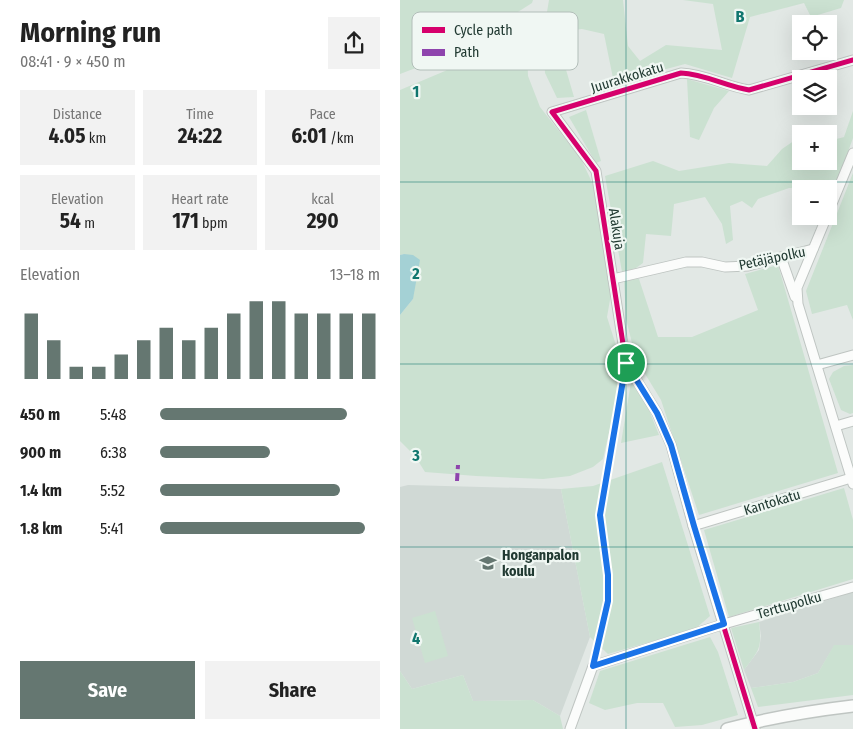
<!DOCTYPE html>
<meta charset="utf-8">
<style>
body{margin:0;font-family:"Fira Sans Condensed",sans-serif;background:#f2f2f2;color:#222;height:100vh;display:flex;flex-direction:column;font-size:19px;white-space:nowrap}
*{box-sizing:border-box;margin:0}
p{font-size:16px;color:#767676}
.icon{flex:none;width:28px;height:28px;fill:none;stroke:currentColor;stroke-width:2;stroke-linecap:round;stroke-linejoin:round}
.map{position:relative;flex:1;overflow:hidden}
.details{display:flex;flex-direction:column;background:#fff;width:400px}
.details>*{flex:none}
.buttons{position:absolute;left:392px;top:15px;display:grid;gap:10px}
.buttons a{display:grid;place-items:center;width:45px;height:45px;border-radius:0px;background:#fff;box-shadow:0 5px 20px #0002;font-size:25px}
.pin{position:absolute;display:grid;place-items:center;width:42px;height:42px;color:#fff;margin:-21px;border:2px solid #fff;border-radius:50%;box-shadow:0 1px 5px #0007}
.round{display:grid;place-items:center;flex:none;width:52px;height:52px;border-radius:0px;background:#f2f2f2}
.headline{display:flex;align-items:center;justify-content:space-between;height:85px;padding:0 20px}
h1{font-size:28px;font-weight:700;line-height:38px}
.stats{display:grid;grid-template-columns:repeat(3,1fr);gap:8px;height:85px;padding:5px 20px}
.stats div{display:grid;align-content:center;border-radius:0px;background:#f2f2f2;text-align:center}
.stats b{font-size:21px;font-weight:700}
.stats small{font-size:14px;font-weight:400}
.stats p{font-size:14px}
.chart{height:140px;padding:10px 20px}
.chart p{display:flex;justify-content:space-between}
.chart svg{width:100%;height:90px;margin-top:5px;stroke:#657771;stroke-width:6}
.button{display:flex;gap:10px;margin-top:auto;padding:10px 20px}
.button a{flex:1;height:58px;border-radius:0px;background:#657771;color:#fff;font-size:20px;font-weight:700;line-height:58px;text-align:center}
.button a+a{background:#f2f2f2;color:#222}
ul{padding:0 20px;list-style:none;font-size:16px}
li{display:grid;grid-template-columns:80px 60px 1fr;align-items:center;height:38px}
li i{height:12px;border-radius:6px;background:#657771}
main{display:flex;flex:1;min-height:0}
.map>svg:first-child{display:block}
.built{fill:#d0d9d5}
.green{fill:#cbe1d1}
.water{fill:#a4d1d5}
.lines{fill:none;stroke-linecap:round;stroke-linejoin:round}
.minor-casing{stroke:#bfc5c2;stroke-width:11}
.tertiary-casing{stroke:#bfc5c2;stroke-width:14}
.minor{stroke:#fbfcfb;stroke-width:9}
.tertiary{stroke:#fbfcfb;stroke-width:11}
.quiet{stroke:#8e44ad;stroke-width:4;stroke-dasharray:8 4;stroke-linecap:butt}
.cycleway-casing{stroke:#f0f7f3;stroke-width:8}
.cycleway{stroke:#d6006c;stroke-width:5}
.route-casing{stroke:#fff;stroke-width:10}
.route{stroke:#1a73e8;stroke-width:6}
.grid{fill:none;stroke:#0f766e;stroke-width:1;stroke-opacity:0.55}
.labels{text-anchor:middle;stroke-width:4.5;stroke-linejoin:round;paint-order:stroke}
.street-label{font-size:14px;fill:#213a32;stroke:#f0f7f3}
.poi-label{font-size:14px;font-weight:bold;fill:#213a32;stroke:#f0f7f3;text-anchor:start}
.key{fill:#f0f7f3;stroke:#b2beb9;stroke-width:1}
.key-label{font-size:14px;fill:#213a32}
.grid-label{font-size:16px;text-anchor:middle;font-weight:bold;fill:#0f766e;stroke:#f0f7f3;stroke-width:4.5;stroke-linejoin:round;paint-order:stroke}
</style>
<main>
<section class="details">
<div class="headline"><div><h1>Morning run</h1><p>08:41 · 9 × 450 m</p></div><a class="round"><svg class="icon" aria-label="share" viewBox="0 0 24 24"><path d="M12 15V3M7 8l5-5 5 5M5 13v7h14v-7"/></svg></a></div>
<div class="stats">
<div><p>Distance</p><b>4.05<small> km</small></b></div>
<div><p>Time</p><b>24:22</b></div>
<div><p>Pace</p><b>6:01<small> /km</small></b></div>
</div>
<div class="stats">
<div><p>Elevation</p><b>54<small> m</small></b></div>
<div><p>Heart rate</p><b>171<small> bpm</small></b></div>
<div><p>kcal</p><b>290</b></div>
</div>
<div class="chart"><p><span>Elevation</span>13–18 m</p>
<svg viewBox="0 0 160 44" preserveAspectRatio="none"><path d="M5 44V12M15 44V25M25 44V38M35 44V38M45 44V32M55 44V25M65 44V19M75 44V25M85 44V19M95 44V12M105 44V6M115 44V6M125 44V12M135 44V12M145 44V12M155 44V12"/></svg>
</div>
<ul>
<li><b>450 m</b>5:48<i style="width:85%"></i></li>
<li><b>900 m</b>6:38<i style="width:50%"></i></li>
<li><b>1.4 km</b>5:52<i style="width:82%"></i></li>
<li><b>1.8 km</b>5:41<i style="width:93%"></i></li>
</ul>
<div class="button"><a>Save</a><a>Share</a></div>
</section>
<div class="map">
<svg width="453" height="729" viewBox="0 0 453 729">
<rect width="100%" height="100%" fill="#e2e8e5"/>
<g class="built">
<polygon points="8,485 161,489 190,637 160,716 133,700 73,701 63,675 12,689 0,671 0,487"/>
<polygon points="453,592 453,645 434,646 418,673 393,682 351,688 344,670 359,650 361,636 359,622"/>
</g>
<g class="green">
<polygon points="0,0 133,0 132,3 50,55 0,74"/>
<polygon points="149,0 223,0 228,46 240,61 266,45 322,50 313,4 283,0 444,0 441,8 411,17 404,3 350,17 332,78 285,64 214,83 204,34 182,29 155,32 174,97 157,98 145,73 143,36"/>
<polygon points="131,14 127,49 128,76 140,107 181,159 198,195 211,294 207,317 220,358 216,402 203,459 193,467 170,476 143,479 76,476 25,472 15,456 0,441 0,315 13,299 4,254 0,255 0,90 45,71 83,48"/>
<polygon points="287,79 329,91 314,108 299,140 290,137"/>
<polygon points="186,110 201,161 196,163 169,117"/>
<polygon points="453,111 453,138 429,204 429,189 389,188 358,199 352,208 342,201 330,206 333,240 326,244 322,224 305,197 274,204 271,236 246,234 243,263 236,268 222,272 205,176 253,161 279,171 329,163 367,166 382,149 401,136 401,161 429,161 429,141 444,137"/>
<polygon points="453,173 453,320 447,305 412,314 406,291"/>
<polygon points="378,265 438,473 299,515 261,400 236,359 226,319 224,280 239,279 258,337 292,337 358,310 345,274"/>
<polygon points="453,365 453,413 450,414 441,410 429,379 433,372 444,366"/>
<polygon points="231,382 247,405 259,435 221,443"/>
<polygon points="262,462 310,616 295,629 208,654 190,637 161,489 193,486"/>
<polygon points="444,488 453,520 453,579 329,617 304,530"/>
<polygon points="35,611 48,656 25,663 12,618"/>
<path d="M 359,622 C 362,648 360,649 344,670 L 331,628 Z"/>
<polygon points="310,637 318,652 338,715 302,725 275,727 263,703 237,703 205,710 189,703 200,671"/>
<polygon points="434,645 453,645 453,695 358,707 351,688 393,682 418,673"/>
<polygon points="0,671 12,689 63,675 73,701 133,700 160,716 163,729 0,729"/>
</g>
<polygon class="water" points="4,254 13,255 20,260 13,299 0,315 0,255"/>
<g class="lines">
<g class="minor-casing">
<g id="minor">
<polyline points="429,211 453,153"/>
<polyline points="427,216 397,288 398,304 453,484"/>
<polyline points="381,257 395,297"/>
<polyline points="213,279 286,262 302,262 325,267 348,266 413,249"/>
<polyline points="417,365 453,355"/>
<polyline points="436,426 453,421"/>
<polyline points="293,526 451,478"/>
<polyline points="170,729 193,666 324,624 453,587"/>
<path d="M 355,729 L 293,526 L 271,445 L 257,413 L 226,363 L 196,171 L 152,112 L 281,73 C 305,74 325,86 349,90 L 453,60"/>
</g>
</g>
<g class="tertiary-casing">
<path id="tertiary" d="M 327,729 C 369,718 410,711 453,706"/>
</g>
<use href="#minor" class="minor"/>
<use href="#tertiary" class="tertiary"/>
<polyline class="quiet" points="57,481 58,465"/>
<g class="cycleway-casing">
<g id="cycleway">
<polyline points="226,363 257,413 271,445 293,526 355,729"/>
<path d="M 193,666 L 208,601 L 208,575 L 200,515 L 226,363 L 196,171 L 152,112 L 281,73 C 305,74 325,86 349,90 L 453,60"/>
</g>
</g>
<use href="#cycleway" class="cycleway"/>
</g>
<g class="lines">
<g class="route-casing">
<polygon id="route" points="226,363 257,413 271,445 294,526 324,624 193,666 208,601 208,575 200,515"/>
</g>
<use href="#route" class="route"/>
</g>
<path class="grid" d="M 226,0 L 226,729M 0,182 L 453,182M 0,364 L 453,364M 0,547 L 453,547"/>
<defs>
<g id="school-bare" transform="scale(1.35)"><path d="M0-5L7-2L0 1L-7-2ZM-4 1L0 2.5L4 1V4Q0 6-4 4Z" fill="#657771" stroke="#f0f7f3" stroke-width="2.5" paint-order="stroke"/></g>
</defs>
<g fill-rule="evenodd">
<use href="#school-bare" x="88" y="563"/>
</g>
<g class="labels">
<g class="street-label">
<text transform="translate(227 77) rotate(-17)" y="5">Juurakkokatu</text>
<text transform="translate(217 229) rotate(81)" y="5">Alakuja</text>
<text transform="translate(372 258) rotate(-12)" y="5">Petäjäpolku</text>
<text transform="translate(372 502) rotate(-17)" y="5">Kantokatu</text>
<text transform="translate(389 605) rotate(-16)" y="5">Terttupolku</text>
</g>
<g class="poi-label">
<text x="102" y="560">Honganpalon<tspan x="102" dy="16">koulu</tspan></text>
</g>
</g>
<rect x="12" y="12" width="166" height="58" rx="8" class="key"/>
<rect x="22" y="27" width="23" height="6" fill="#d6006c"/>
<rect x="22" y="49" width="23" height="7" fill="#8e44ad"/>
<g class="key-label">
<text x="54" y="35">Cycle path</text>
<text x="54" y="57">Path</text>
</g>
<g class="grid-label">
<text x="340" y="22">B</text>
<text x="16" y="97">1</text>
<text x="16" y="279">2</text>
<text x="16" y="461">3</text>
<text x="16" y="644">4</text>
</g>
</svg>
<div class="buttons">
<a><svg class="icon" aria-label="locate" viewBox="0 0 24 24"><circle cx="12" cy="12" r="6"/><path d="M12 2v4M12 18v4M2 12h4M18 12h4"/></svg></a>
<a><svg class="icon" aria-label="layers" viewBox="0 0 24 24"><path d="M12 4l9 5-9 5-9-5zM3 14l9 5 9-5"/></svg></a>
<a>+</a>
<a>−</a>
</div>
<div class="pin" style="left:226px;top:363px;background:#1e9e55"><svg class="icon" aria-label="arrive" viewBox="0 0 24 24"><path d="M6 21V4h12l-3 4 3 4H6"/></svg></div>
</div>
</main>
